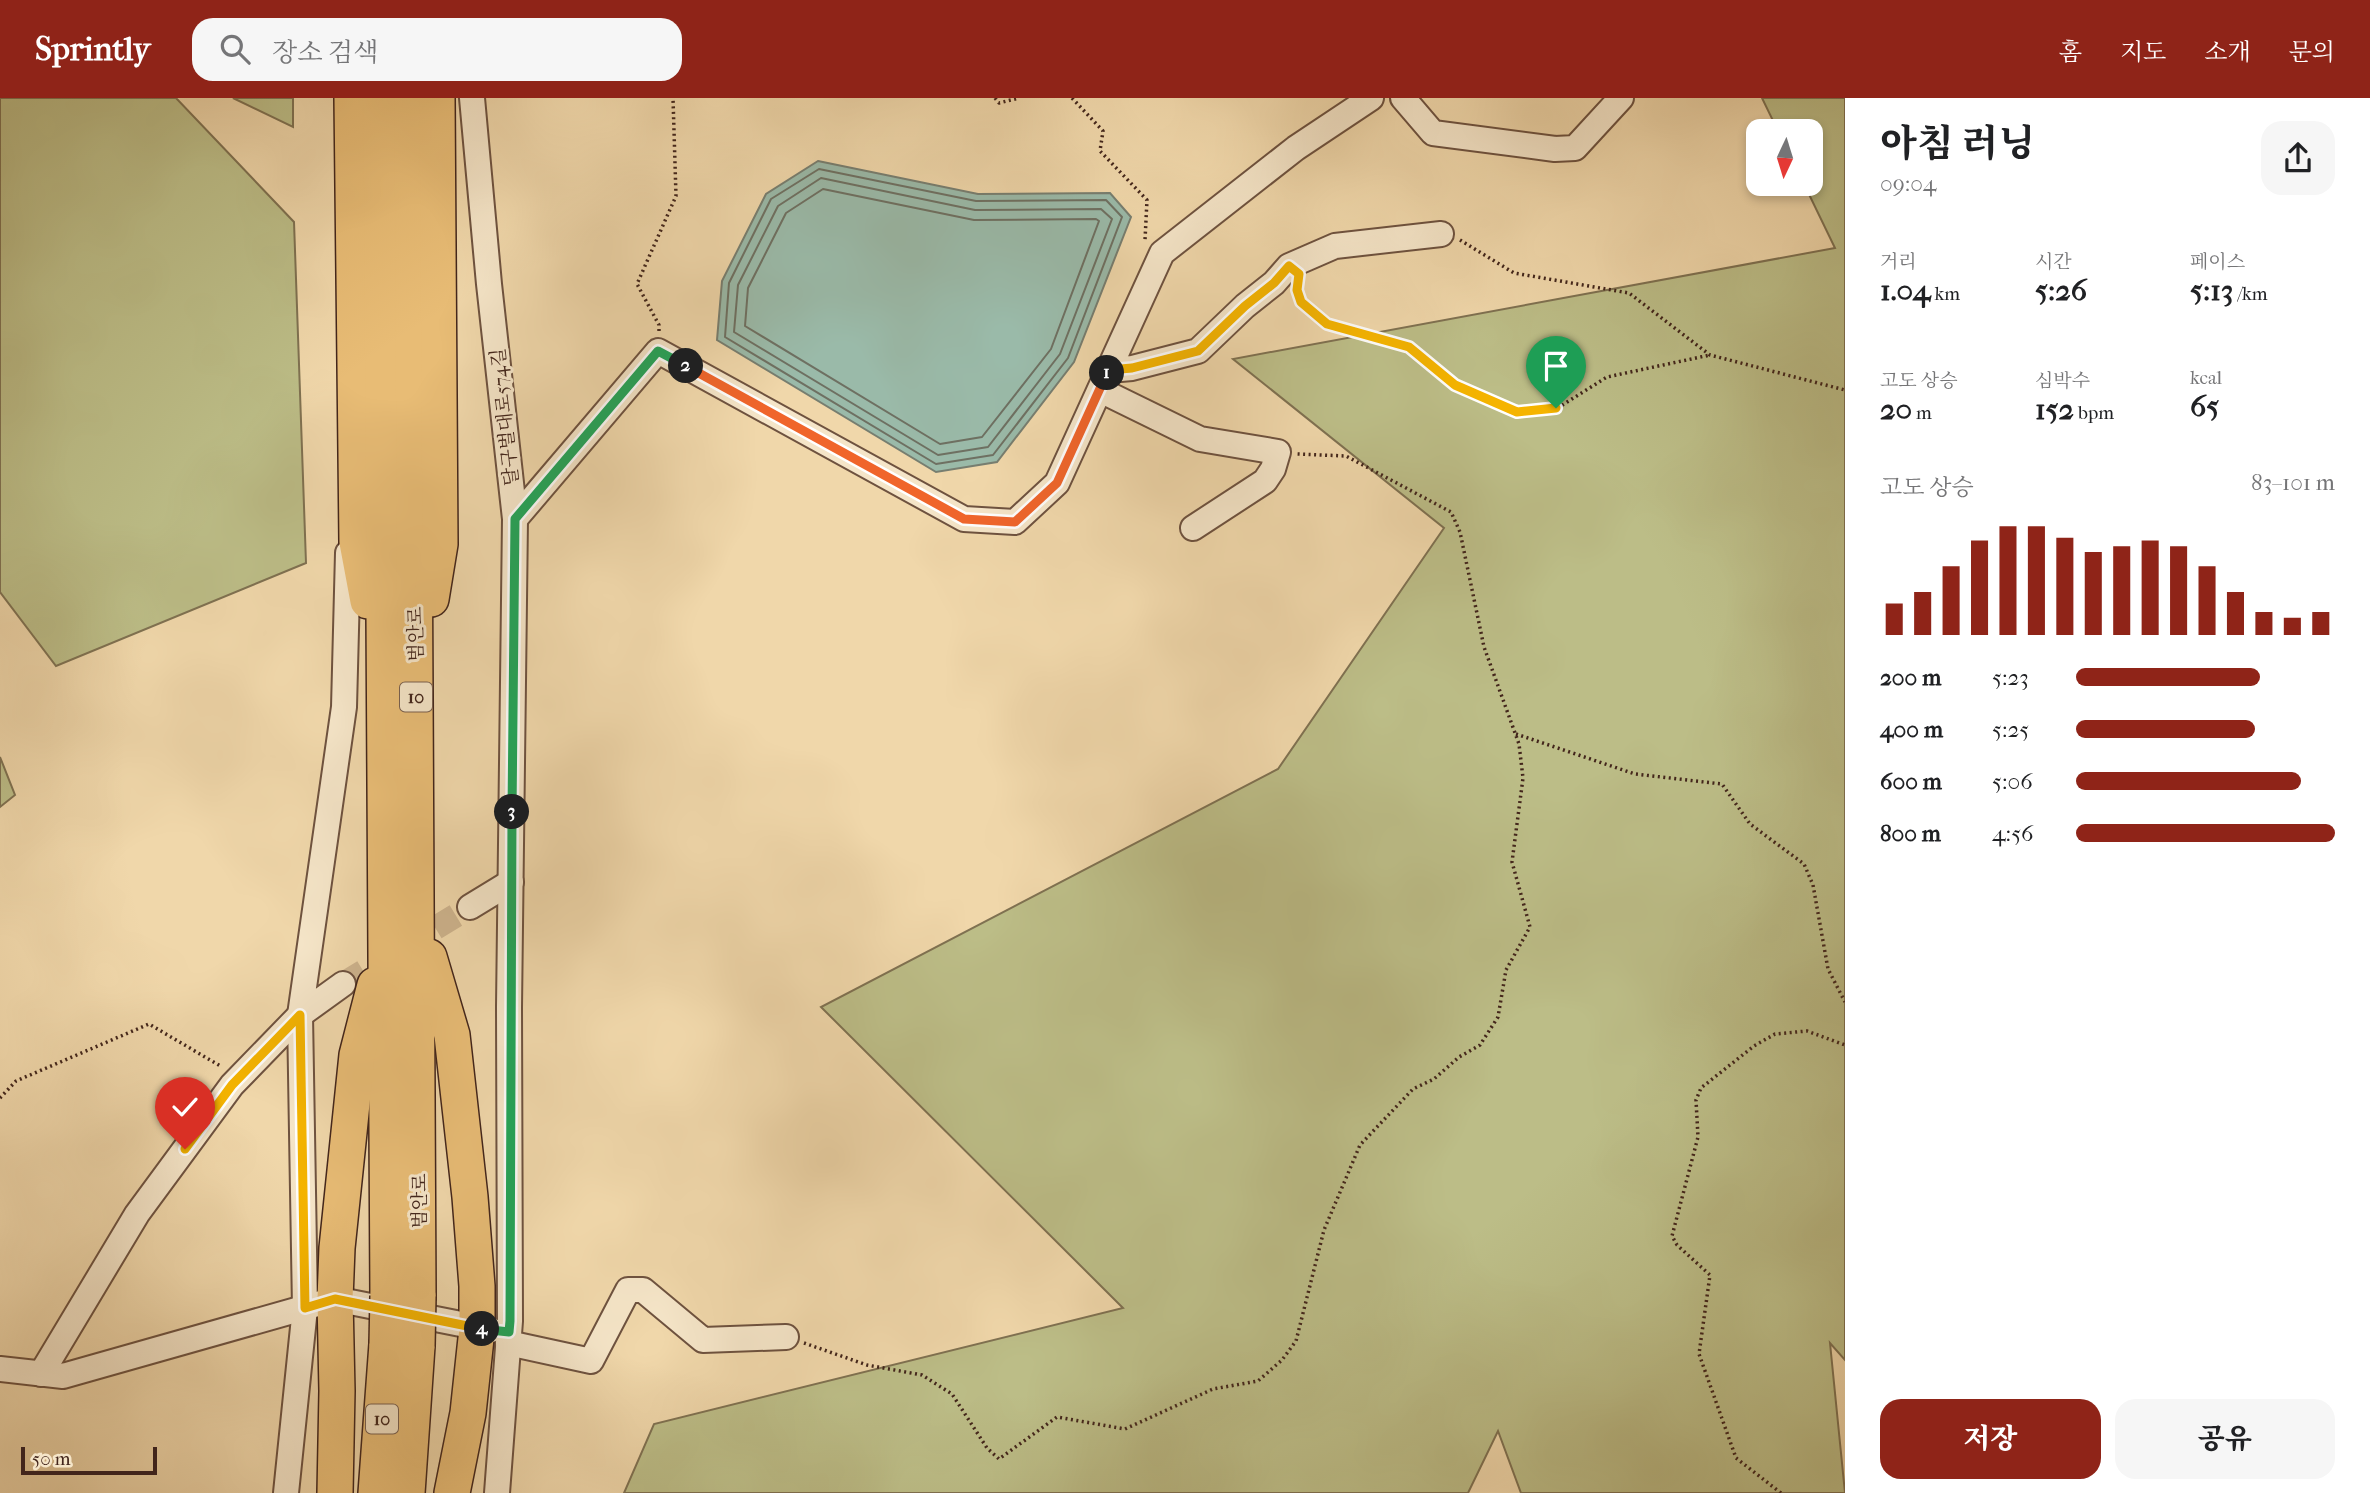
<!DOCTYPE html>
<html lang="ko">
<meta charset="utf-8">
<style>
body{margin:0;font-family:"IM FELL French Canon","Noto Serif KR",serif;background:#f6f6f6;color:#202124;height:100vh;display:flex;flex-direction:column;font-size:26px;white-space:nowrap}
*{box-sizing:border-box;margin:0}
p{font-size:23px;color:#757577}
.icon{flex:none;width:38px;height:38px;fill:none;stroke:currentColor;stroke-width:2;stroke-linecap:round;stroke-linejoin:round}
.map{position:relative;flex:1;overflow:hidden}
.details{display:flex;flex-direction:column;background:#fff;width:525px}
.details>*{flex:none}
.needle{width:46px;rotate:184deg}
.fabs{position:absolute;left:1746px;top:21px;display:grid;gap:14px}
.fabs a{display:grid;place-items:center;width:77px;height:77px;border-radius:14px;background:#fff;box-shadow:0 4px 10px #0003;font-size:35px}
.scale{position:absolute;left:21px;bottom:18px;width:136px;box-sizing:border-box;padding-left:7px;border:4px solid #42251b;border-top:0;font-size:19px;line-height:24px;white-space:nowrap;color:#42251b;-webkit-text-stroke:5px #f5e5c8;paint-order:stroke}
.pin{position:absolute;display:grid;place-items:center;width:60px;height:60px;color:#fff;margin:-72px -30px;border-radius:50% 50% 50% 0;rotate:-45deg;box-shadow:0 0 7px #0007}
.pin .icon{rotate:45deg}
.km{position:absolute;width:35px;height:35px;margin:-18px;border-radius:50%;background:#222;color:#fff;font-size:19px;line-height:35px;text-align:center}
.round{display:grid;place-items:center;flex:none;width:74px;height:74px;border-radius:21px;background:#f6f6f6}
.headline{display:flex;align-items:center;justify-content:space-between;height:119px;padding:0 35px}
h1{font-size:38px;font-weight:800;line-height:52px}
.stats{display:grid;grid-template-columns:repeat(3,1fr);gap:10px;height:119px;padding:7px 35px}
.stats div{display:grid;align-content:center}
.stats b{font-size:30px;font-weight:800}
.stats small{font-size:19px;font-weight:400}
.stats p{font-size:19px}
.chart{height:196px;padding:14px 35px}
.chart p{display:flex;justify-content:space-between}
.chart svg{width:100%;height:126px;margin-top:7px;stroke:#8f2418;stroke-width:6}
.button{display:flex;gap:14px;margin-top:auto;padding:14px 35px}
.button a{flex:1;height:80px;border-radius:21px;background:#8f2418;color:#fff;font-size:28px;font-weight:800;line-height:80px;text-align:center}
.button a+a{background:#f6f6f6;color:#202124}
ul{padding:0 35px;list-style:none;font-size:23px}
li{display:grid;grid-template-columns:112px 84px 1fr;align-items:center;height:52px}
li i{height:18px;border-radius:9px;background:#8f2418}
header{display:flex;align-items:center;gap:42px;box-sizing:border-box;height:98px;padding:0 35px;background:#8f2418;color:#fff}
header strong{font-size:33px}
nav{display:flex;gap:38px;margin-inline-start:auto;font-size:24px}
.search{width:490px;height:63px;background:#f6f6f6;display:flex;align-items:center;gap:18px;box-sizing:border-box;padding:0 24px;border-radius:21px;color:#757577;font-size:26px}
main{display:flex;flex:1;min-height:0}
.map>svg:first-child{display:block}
.green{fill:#bcbd87;stroke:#7f7151;stroke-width:2}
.water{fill:#9abaa9;stroke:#777e70;stroke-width:2}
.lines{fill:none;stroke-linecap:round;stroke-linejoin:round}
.shore{stroke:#6e7062;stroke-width:2}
.minor-tunnel{stroke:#cdb38d;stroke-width:24;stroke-dasharray:24 12;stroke-linecap:butt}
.minor-casing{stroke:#6e523f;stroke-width:28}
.highway-casing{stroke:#42251b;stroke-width:38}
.path{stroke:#42251b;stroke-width:3.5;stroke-dasharray:2 3.5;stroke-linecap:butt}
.minor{stroke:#f5e5c8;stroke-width:24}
.highway{stroke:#e8bc75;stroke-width:35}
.highway-bridge-casing{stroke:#42251b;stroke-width:38;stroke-linecap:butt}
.highway-bridge{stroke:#e8bc75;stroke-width:35}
.split-1-casing{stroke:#fff;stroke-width:14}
.split-2-casing{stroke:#fff;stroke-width:14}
.split-3-casing{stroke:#fff;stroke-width:14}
.split-4-casing{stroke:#fff;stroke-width:14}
.split-5-casing{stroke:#fff;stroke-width:14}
.split-1{stroke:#f5b400;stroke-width:9}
.split-2{stroke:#f0652b;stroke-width:9}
.split-3{stroke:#22a559;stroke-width:9}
.split-4{stroke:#22a559;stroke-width:9}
.split-5{stroke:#f5b400;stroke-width:9}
.labels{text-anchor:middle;stroke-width:6;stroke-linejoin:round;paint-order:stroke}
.shield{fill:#f5e5c8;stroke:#785f4f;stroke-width:2}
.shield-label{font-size:18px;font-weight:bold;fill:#42251b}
.street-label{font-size:19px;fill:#42251b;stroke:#f5e5c8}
</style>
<header>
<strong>Sprintly</strong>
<div class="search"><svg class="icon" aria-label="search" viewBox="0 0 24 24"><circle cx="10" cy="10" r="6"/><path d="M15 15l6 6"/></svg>장소 검색</div>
<nav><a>홈</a><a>지도</a><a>소개</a><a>문의</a></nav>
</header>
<main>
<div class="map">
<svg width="1845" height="1395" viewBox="0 0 1845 1395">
<rect width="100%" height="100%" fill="#f0d7aa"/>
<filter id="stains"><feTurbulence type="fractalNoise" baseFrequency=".00286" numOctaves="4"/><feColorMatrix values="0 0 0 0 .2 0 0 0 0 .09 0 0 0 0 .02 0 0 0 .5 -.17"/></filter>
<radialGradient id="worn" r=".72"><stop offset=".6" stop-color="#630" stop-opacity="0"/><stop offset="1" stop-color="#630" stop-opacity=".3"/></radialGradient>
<g class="green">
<polygon points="0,0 176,0 294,124 306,465 56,568 0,494"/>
<polygon points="233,0 293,0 293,29"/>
<polygon points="1762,0 1845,0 1845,1262 1830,1245 1845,1395 1521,1395 1498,1333 1468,1395 624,1395 654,1326 1123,1210 821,909 1278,671 1444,430 1233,261 1835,150 1804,86 1811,86 1811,33 1778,33"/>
<polygon points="0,659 15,697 0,709"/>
</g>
<polygon class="water" points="818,63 978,96 1110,95 1131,119 1074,264 997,364 936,374 717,242 722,183 766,96"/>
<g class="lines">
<g class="shore">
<polygon points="819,71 976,103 1106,102 1122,119 1068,260 993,357 936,366 725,239 729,185 771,101"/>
<polygon points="821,80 975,112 1101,111 1112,121 1060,256 988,349 938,357 734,234 738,187 778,108"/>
<polygon points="823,91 974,122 1096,121 1099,123 1051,251 982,339 940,346 745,228 748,190 786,115"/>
</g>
<polyline class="minor-tunnel" points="343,886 470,809"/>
<g class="minor-casing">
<g id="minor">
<polyline points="472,0 489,186 515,421 509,909 510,1223 497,1395"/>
<polyline points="1403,0 1433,35 1555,51 1575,50 1621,0"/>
<polyline points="1109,272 1132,270 1198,253 1245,208 1274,185 1289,168 1335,148 1441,136"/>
<polyline points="1100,292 1200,341 1278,354 1273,371 1265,383 1193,430"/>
<polyline points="515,421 658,253 964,421 1015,424 1057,385 1162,155 1296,50 1371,0"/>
<polyline points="470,809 511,784"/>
<polyline points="343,886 300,917 344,609 348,455"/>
<polyline points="508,1245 591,1263 628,1192 643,1192 703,1242 786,1239"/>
<polyline points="0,1271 63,1278 335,1201 491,1232"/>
<polyline points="41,1276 137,1116 232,987 300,917"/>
<polyline points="286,1395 305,1210 300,917"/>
</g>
</g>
<g class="highway-casing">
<g id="highway">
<polyline points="352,0 357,444 368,503"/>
<polyline points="381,0 388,1198"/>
<polyline points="412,0 418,1198"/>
<polyline points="431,501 440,446 437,0"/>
<polyline points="429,859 452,937 470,1099 477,1188 477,1231 468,1315 452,1395"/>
<polyline points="335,1395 337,1293 335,1201 337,1150 357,957 375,887"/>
<polyline points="376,1395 387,1246"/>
<polyline points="407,1395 417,1248"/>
</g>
</g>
<g class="path">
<polyline points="995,0 999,5 1019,0"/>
<polyline points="1072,0 1103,33 1100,53 1147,102 1145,142"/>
<polyline points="1460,142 1514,175 1629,195 1710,257 1845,292"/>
<polyline points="1298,189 1301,204 1327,226 1409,249 1455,287 1518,314 1556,311 1607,279 1710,257"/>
<polyline points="659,233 659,227 637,186 676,98 673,0"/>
<polyline points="1516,636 1635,676 1722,686 1750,726 1804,766 1813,787 1828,871 1845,904"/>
<polyline points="0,1000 16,983 149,926 222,969"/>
<polyline points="804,1245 867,1267 922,1277 952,1296 987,1350 999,1361 1057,1319 1125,1331 1213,1291 1258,1283 1282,1262 1296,1243 1324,1132 1360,1047 1413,991 1434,981 1459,959 1480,947 1498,919 1506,872 1530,829 1512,764 1523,680 1519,646 1484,549 1460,434 1451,414 1346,358 1297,356"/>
<polyline points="1781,1395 1736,1360 1699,1256 1710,1177 1677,1147 1672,1138 1698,1039 1696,1002 1701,990 1754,948 1775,936 1807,933 1845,947"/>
</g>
<use href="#minor" class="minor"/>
<use href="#highway" class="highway"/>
<g class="highway-bridge-casing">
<g id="highway-bridge">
<polyline points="387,1246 388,1198"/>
<polyline points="417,1248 418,1198"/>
</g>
</g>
<use href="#highway-bridge" class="highway-bridge"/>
</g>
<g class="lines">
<g class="split-1-casing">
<polyline id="split-1" points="1107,275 1109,272 1132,270 1198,253 1245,208 1274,185 1289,168 1299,176 1297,192 1301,204 1327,226 1409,249 1455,287 1517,314 1556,310"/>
</g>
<g class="split-2-casing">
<polyline id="split-2" points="686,268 964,421 1015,424 1057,385 1107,275"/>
</g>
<g class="split-3-casing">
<polyline id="split-3" points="512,714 515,421 658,253 686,268"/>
</g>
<g class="split-4-casing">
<polyline id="split-4" points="482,1231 509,1234 510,1223 512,714"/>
</g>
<g class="split-5-casing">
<polyline id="split-5" points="185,1051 232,987 300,917 305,1210 335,1201 482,1231"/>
</g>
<use href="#split-1" class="split-1"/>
<use href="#split-2" class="split-2"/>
<use href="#split-3" class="split-3"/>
<use href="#split-4" class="split-4"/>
<use href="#split-5" class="split-5"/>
</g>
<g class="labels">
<g class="shield">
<rect x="400" y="584.5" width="32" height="29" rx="5"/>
<rect x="366" y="1306.5" width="32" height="29" rx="5"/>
</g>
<g class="shield-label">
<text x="416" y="605">10</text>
<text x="382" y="1327">10</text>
</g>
<g class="street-label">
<text transform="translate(504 319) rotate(-96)" y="7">달구벌대로574길</text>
<text transform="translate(415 536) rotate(-91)" y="7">범안로</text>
<text transform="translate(419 1103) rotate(-90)" y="7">범안로</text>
</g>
</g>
<rect width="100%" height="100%" filter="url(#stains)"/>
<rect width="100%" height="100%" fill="url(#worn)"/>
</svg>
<div class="fabs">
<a><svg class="needle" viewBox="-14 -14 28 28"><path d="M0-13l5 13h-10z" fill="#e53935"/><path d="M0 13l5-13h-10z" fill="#757577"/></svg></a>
</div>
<div class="scale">50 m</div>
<div class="pin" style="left:1556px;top:310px;background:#1e9e55"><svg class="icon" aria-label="arrive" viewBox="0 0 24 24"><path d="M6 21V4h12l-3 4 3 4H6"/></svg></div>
<div class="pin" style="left:185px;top:1051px;background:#d93025"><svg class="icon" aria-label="check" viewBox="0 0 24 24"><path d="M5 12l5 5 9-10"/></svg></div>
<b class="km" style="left:1107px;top:275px">1</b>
<b class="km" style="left:686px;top:268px">2</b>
<b class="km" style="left:512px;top:714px">3</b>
<b class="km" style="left:482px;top:1231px">4</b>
</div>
<section class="details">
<div class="headline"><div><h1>아침 러닝</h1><p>09:04</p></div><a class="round"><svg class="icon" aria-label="share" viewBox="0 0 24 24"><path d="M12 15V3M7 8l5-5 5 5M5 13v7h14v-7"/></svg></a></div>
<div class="stats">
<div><p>거리</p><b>1.04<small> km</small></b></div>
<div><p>시간</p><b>5:26</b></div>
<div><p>페이스</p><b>5:13<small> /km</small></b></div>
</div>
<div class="stats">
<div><p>고도 상승</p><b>20<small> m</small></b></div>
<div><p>심박수</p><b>152<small> bpm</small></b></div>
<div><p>kcal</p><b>65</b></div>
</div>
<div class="chart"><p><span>고도 상승</span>83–101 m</p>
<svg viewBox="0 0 160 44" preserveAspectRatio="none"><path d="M5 44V33M15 44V29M25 44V20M35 44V11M45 44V6M55 44V6M65 44V10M75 44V15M85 44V13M95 44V11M105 44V13M115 44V20M125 44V29M135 44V36M145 44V38M155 44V36"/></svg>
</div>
<ul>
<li><b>200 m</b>5:23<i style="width:71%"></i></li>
<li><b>400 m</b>5:25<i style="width:69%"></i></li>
<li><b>600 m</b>5:06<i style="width:87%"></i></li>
<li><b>800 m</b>4:56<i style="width:100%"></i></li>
</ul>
<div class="button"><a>저장</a><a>공유</a></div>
</section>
</main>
